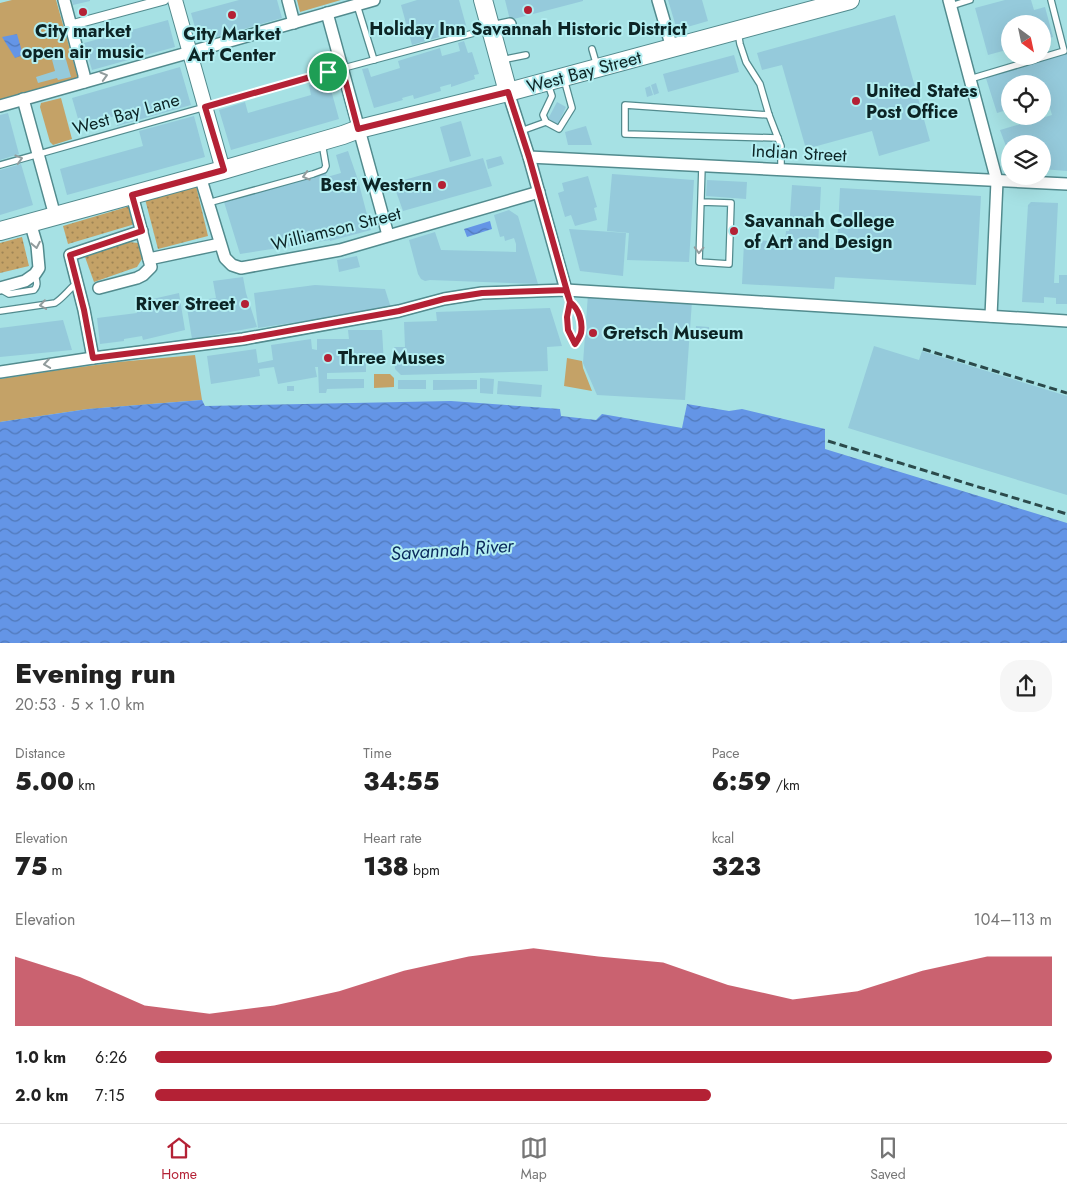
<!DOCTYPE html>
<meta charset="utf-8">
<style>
body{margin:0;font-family:Jost,sans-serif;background:#f6f6f6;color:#222;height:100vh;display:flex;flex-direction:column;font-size:19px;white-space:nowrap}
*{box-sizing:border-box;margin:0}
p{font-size:16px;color:#767676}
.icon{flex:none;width:28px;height:28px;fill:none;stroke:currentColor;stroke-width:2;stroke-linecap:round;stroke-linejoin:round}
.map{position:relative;height:643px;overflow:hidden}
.sheet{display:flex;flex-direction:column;background:#fff;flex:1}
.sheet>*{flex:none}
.needle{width:32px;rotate:147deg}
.tools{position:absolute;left:1001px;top:15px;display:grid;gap:10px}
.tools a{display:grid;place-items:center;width:50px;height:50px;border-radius:50%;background:#fff;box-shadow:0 5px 20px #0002;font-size:25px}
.pin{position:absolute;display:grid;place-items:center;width:42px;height:42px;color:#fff;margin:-21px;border:2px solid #fff;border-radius:50%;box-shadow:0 1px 5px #0007}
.round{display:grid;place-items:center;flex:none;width:52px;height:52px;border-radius:20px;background:#f6f6f6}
.head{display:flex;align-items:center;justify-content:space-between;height:85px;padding:0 15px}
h1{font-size:28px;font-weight:800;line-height:38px}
.stats{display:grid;grid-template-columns:repeat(3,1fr);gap:8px;height:85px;padding:5px 15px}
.stats div{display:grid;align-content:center}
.stats b{font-size:25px;font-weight:800}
.stats small{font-size:14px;font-weight:400}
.stats p{font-size:14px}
.chart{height:140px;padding:10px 15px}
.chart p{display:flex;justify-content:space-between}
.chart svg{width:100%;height:90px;margin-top:5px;fill:#b42135;opacity:.7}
ul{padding:0 15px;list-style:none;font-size:16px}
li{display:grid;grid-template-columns:80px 60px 1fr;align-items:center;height:38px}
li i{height:12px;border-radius:6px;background:#b42135}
.menu{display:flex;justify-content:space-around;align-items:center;height:70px;border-top:1px solid #e0e0e0;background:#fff;font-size:14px;color:#767676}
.menu a{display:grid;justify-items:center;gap:2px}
.menu .on{color:#b42135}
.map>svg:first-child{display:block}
.grass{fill:url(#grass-dots)}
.park{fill:#c4a267}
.water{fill:url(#water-waves)}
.building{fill:#95cadb}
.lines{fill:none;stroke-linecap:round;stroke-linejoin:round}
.service-casing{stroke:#528b8e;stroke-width:8}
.pedestrian-casing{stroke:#528b8e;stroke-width:11}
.minor-casing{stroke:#528b8e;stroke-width:14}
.tertiary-casing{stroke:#528b8e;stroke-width:16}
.primary-casing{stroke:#528b8e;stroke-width:20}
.service{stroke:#fff;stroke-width:5.5}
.pedestrian{stroke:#fff;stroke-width:9}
.minor{stroke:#fff;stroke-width:11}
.tertiary{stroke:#fff;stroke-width:14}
.primary{stroke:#fff;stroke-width:18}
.rail{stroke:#2b4a4b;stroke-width:3;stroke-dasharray:8 4;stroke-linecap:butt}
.oneway{stroke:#929c9d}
.route-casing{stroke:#fff;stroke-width:10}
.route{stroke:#b42135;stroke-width:6}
.poi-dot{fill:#b42135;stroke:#b3eef1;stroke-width:2}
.labels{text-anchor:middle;stroke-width:4;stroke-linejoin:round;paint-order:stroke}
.poi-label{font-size:18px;font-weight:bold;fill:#0c2425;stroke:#b3eef1;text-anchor:start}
.street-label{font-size:18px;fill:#0c2425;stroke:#b3eef1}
.water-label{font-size:19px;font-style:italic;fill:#0a295c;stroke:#b3eef1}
</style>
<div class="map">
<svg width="1067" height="643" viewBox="0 0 1067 643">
<defs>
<pattern id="grass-dots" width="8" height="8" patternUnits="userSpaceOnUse" patternTransform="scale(1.25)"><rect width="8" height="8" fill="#c4a267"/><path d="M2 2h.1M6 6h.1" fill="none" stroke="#9e8455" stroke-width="1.8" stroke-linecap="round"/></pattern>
<pattern id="water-waves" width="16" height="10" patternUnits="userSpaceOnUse" patternTransform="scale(1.25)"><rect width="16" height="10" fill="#6495e6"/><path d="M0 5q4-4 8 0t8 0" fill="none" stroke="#5179ba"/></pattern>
</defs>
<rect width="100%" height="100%" fill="#a6e1e4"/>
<g class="grass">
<polygon points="196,186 208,236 158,249 145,199"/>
<polygon points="130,206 135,224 68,244 63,226"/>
<polygon points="22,237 29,266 0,273 0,243"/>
<polygon points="129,242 138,243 142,259 137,267 94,282 85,257"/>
</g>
<g class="park">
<polygon points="12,0 56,0 78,78 0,100 0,3"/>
<polygon points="297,0 341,0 300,12"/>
<polygon points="61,98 72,139 53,145 50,142 40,107 41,103"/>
<polygon points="195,355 202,400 88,409 0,422 0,379 59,370 118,362"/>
<polygon points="567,358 582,361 583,368 592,391 564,386"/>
<polygon points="374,374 390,374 394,378 394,387 374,388"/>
</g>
<g class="water">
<polygon points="17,34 23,55 15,58 2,37"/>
<polygon points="490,221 492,229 467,237 464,229"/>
<polygon points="202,400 205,406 451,401 560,409 561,416 596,420 602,414 682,428 687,404 729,411 742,409 825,429 825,449 1067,523 1067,643 0,643 0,422 88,409"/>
</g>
<g class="building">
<polygon points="72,0 90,0 90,1 73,5"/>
<polygon points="239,0 277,0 282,18 199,42 191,13"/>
<polygon points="417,0 459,0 467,29 412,45 401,5"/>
<polygon points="505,0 583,0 583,1 510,20"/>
<polygon points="668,0 702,0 708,21 677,30"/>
<polygon points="1005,0 1031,0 1034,10 1045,7 1053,37 1042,40 1042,24 1010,24 1010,49 988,55 975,8"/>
<polygon points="895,15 930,141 879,156 872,131 806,149 782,65 762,70 757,53"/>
<polygon points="168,20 175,47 92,70 84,43"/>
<polygon points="464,41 468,53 472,52 479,74 474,75 475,79 451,87 451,84 440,87 441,91 414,99 413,95 402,98 403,100 374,108 362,69 368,68 371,77 400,68 398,61 440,48 442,56 460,51 458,43"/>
<polygon points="63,49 71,77 58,80 57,78 38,83 36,77 55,71 50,52"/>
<polygon points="1067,49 1067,171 1042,169 1042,144 1010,144 1010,157 1000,130 1052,115 1047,98 1042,99 1042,84 1010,84 1010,109 997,113 984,72"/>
<polygon points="734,55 739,72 668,92 663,74"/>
<polygon points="180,67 191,105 117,126 115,116 84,125 85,128 81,129 72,98"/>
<polygon points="328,79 339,119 231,150 219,110 245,102 248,113 311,95 309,85"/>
<polygon points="656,83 659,93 654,95 651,85"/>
<polygon points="650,86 653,95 647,97 645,88"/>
<polygon points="557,102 566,107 558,124 548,119"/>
<polygon points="8,113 19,154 0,160 0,115"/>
<polygon points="194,116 205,157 67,195 60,169 143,146 139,131"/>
<polygon points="461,121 471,156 450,162 440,127"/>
<polygon points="586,126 592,145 568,145 565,132"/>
<polygon points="348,151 358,180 371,230 330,241 330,240 240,254 224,202 325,171 327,177 341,173 336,155"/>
<polygon points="501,156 504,164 488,169 486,160"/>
<polygon points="483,158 492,186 403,211 393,183"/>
<polygon points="21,164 33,205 0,215 0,170"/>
<polygon points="612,174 694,180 689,262 627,260 629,233 607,231"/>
<polygon points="588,176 597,207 594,208 597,220 575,226 571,215 565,217 558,193 564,191 562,183"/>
<polygon points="707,180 747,182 746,199 706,196"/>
<polygon points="792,185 821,187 818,247 837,248 840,188 981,196 976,285 835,277 834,289 742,284 744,243 753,243 753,240 785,242 786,231 789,231"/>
<polygon points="1031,202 1058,203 1054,283 1059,283 1059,275 1067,275 1067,304 1056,304 1056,298 1044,297 1044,303 1022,302 1028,205"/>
<polygon points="509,210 518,216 538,284 430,280 425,281 421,279 418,274 409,240 435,232 441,250 516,252 516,244 514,238 505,241 504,236 500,237 494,215"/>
<polygon points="569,229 626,233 623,276 580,271"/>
<polygon points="357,256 360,267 339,272 337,260"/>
<polygon points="243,277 246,293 257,327 192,339 186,302 216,298 213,281"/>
<polygon points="315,285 385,289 391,308 258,328 254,293"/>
<polygon points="179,293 185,330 143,340 142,336 124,339 124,341 100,344 97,318 137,313 135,303"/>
<polygon points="588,294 692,301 685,400 597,395 583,363"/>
<polygon points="550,308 562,346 547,347 548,371 401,375 395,369 394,347 405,347 404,322 437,321 436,312"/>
<polygon points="63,320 72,350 0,357 0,328"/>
<polygon points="696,326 709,327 709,337 695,337"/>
<polygon points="348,330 382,330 384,364 366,364 366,372 327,373 327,379 364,379 364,388 327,389 326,393 319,393 318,367 315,367 317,377 278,384 274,367 259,369 260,376 211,384 207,356 256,349 258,363 273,360 271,345 311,339 312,349 317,350 317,339 349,339"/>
<polygon points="874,346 919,360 922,351 1067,396 1067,495 848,428"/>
<polygon points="480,378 494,379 493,394 480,393"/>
<rect x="398" y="380" width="28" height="9"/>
<polygon points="433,380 477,380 477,389 433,390"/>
<polygon points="498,381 542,385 541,397 497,394"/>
<rect x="287" y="386" width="7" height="5"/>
</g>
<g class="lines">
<g class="service-casing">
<g id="service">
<polyline points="357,5 374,60"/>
<polyline points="951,6 970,0"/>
<polyline points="738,32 740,44 746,62 760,84 769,115 781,146 781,170"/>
<polyline points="592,49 597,66"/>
<polyline points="501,60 526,55"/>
<polyline points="970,79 1064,51 1051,0"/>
<polyline points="548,84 552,96 543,115 546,122 559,129 572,108 564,79"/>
<polyline points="769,115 625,105 625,134 778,138"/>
<polyline points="521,131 546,122"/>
<polyline points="0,165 329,72 489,29"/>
<polyline points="701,202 731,203 729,264 699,262 702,166"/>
<polyline points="208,203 313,174 324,170 326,166 322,143"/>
<path d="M 0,289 L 9,294 L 34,290 C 39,285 36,280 35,274"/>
<path d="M 566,290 L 570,303 L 567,317 L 568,330 L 575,344 C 577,341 580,337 581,333 C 583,322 579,309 570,303"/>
<path d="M 0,311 L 55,303 C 64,297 69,289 77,283"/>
</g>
</g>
<g class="pedestrian-casing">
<polyline id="pedestrian" points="71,25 164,0"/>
</g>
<g class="minor-casing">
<g id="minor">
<polyline points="64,0 84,75 84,82"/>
<polyline points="288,0 294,23"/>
<polyline points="658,0 672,48"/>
<polyline points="949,0 997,181 991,316"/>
<polyline points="327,13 388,235"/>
<polyline points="491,28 510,24"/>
<polyline points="508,92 529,157 566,290"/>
<polyline points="23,99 55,216"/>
<polyline points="0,106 374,0"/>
<polyline points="529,157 1067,184"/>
<polyline points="200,176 225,258 232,265 241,268 340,250 539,192"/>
<polyline points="149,259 220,244"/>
<polyline points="0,288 25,281 35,274 39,268 37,246 30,222"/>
<polyline points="99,288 137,278 143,275 151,267 132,195"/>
<polyline points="93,358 84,310 70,255 142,231"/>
<polyline points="0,372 93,358 243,339 399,311 444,299 482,293 566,290 1067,321"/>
</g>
</g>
<g class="tertiary-casing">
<polyline id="tertiary" points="175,0 223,170"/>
</g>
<g class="primary-casing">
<g id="primary">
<polyline points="483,0 508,92"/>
<polyline points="0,231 223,170 343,135 359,129 508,92 850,0"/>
</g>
</g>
<use href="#service" class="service"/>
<use href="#pedestrian" class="pedestrian"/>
<use href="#minor" class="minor"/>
<use href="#tertiary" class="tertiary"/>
<use href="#primary" class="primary"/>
<g class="rail">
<polyline points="923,349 1067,393"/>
<polyline points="828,441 1067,514"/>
</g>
</g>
<defs><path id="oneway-chevron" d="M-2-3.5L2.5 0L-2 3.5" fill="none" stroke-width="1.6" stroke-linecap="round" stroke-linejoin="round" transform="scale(1.25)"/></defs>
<g class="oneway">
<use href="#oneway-chevron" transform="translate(104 76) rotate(-16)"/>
<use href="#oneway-chevron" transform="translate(19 159) rotate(-16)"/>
<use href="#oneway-chevron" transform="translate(306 176) rotate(164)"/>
<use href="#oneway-chevron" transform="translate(36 245) rotate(79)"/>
<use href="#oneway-chevron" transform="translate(699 250) rotate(92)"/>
<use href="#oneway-chevron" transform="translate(43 305) rotate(172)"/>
<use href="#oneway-chevron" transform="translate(47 364) rotate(171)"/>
</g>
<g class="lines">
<g class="route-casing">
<path id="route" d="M 328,72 L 205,107 L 224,170 L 132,195 L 142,231 L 70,255 L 84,310 L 93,358 L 243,339 L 399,311 L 444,299 L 482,293 L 566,290 L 570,302 L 567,317 L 568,330 L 575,344 C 577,341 580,337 581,333 C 583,322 579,309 570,302 L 529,157 L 508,92 L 358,129 L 342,68 L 328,72"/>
</g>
<use href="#route" class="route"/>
</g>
<g class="poi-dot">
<circle cx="528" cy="10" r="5"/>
<circle cx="83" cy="12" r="5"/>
<circle cx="232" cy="15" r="5"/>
<circle cx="856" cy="101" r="5"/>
<circle cx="442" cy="185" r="5"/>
<circle cx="734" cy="231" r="5"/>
<circle cx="245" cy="304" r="5"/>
<circle cx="593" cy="333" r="5"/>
<circle cx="328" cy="358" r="5"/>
</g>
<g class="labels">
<g class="poi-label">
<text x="528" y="35" text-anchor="middle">Holiday Inn Savannah Historic District</text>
<text x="83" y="37" text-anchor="middle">City market<tspan x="83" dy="21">open air music</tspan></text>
<text x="232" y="40" text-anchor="middle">City Market<tspan x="232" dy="21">Art Center</tspan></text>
<text x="866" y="97">United States<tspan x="866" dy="21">Post Office</tspan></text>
<text x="432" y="191" text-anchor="end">Best Western</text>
<text x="744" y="227">Savannah College<tspan x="744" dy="21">of Art and Design</tspan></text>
<text x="235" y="310" text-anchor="end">River Street</text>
<text x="603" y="339">Gretsch Museum</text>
<text x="338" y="364">Three Muses</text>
</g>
<g class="street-label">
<text transform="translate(584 72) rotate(-15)" y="6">West Bay Street</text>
<text transform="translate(126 114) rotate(-16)" y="6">West Bay Lane</text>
<text transform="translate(799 153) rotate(3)" y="6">Indian Street</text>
<text transform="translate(336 229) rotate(-14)" y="6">Williamson Street</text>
</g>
<g class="water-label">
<text transform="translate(452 549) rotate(-4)" y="7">Savannah River</text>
</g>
</g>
</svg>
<div class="tools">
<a><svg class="needle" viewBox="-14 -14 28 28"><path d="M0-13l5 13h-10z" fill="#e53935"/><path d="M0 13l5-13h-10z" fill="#767676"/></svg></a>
<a><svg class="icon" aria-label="locate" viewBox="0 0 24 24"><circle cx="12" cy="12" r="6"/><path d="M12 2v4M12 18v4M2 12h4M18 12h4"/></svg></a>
<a><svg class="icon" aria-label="layers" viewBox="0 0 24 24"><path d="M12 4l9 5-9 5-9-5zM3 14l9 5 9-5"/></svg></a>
</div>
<div class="pin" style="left:328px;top:72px;background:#1e9e55"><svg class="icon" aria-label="arrive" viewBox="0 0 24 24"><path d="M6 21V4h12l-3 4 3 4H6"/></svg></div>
</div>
<section class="sheet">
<div class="head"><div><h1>Evening run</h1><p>20:53 · 5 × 1.0 km</p></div><a class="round"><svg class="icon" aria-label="share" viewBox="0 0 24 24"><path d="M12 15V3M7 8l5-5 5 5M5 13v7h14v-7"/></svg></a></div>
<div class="stats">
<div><p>Distance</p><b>5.00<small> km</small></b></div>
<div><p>Time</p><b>34:55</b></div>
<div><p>Pace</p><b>6:59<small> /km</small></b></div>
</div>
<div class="stats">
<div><p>Elevation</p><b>75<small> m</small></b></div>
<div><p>Heart rate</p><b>138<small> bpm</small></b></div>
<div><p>kcal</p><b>323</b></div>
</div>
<div class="chart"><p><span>Elevation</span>104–113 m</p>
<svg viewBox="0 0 160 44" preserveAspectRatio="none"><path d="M0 44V10L10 20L20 34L30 38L40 34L50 27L60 17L70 10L80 6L90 10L100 13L110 24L120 31L130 27L140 17L150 10L160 10V44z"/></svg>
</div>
<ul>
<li><b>1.0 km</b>6:26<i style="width:100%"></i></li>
<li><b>2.0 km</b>7:15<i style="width:62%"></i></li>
</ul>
</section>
<nav class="menu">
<a class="on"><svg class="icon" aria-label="home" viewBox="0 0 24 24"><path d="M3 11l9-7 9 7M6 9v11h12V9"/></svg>Home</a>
<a><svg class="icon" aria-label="map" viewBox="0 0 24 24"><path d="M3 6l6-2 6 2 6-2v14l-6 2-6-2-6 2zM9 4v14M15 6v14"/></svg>Map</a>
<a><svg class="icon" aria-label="saved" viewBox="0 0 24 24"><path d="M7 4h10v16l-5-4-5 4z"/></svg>Saved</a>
</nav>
